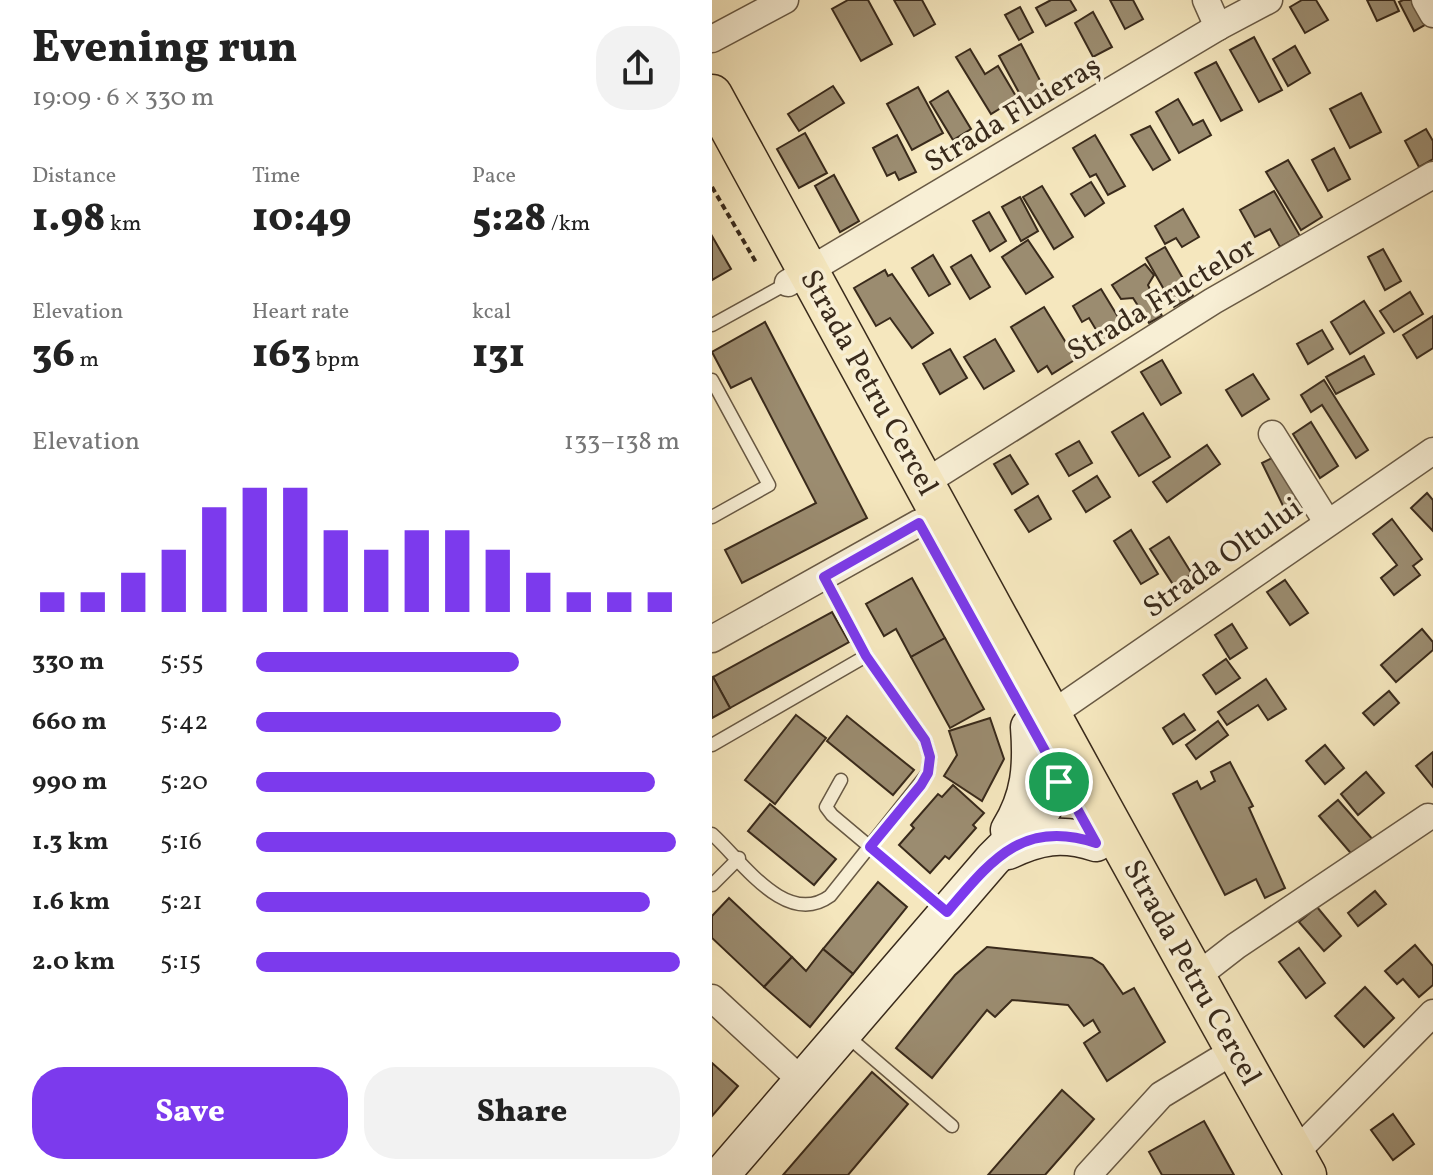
<!DOCTYPE html>
<meta charset="utf-8">
<style>
body{margin:0;font-family:Vollkorn,serif;background:#f2f2f2;color:#222;height:100vh;display:flex;flex-direction:column;font-size:30px;white-space:nowrap}
*{box-sizing:border-box;margin:0}
p{font-size:26px;color:#767676}
.icon{flex:none;width:44px;height:44px;fill:none;stroke:currentColor;stroke-width:2;stroke-linecap:round;stroke-linejoin:round}
.map{position:relative;flex:1;overflow:hidden}
.details{display:flex;flex-direction:column;background:#fff;width:712px}
.details>*{flex:none}
.pin{position:absolute;display:grid;place-items:center;width:68px;height:68px;color:#fff;margin:-34px;border:4px solid #fff;border-radius:50%;box-shadow:0 2px 8px #0007}
.round{display:grid;place-items:center;flex:none;width:84px;height:84px;border-radius:32px;background:#f2f2f2}
.summary{display:flex;align-items:center;justify-content:space-between;height:136px;padding:0 32px}
h1{font-size:44px;font-weight:800;line-height:60px}
.stats{display:grid;grid-template-columns:repeat(3,1fr);gap:12px;height:136px;padding:8px 32px}
.stats div{display:grid;align-content:center}
.stats b{font-size:40px;font-weight:800}
.stats small{font-size:22px;font-weight:400}
.stats p{font-size:22px}
.chart{height:224px;padding:16px 32px}
.chart p{display:flex;justify-content:space-between}
.chart svg{width:100%;height:144px;margin-top:8px;stroke:#7c3aed;stroke-width:6}
.button{display:flex;gap:16px;margin-top:auto;padding:16px 32px}
.button a{flex:1;height:92px;border-radius:32px;background:#7c3aed;color:#fff;font-size:32px;font-weight:800;line-height:92px;text-align:center}
.button a+a{background:#f2f2f2;color:#222}
ul{padding:0 32px;list-style:none;font-size:26px}
li{display:grid;grid-template-columns:128px 96px 1fr;align-items:center;height:60px}
li i{height:20px;border-radius:10px;background:#7c3aed}
main{display:flex;flex:1;min-height:0}
.map>svg:first-child{display:block}
.building{fill:#9b8c70;stroke:#392a1b;stroke-width:2}
.lines{fill:none;stroke-linecap:round;stroke-linejoin:round}
.lane-casing{stroke:#685944;stroke-width:15}
.street-casing{stroke:#685944;stroke-width:29}
.secondary-casing{stroke:#392a1b;stroke-width:39}
.primary-casing{stroke:#392a1b;stroke-width:43}
.path{stroke:#392a1b;stroke-width:4;stroke-dasharray:6 4;stroke-linecap:butt}
.lane{stroke:#f8efd5;stroke-width:12}
.street{stroke:#f8efd5;stroke-width:26}
.secondary{stroke:#f8efd5;stroke-width:36}
.primary{stroke:#f5e7be;stroke-width:40}
.route-casing{stroke:#fff;stroke-width:16}
.route{stroke:#7c3aed;stroke-width:10}
.labels{text-anchor:middle;stroke-width:7;stroke-linejoin:round;paint-order:stroke}
.street-label{font-size:30px;fill:#392a1b;stroke:#f8efd5}
</style>
<main>
<section class="details">
<div class="summary"><div><h1>Evening run</h1><p>19:09 · 6 × 330 m</p></div><a class="round"><svg class="icon" aria-label="share" viewBox="0 0 24 24"><path d="M12 15V3M7 8l5-5 5 5M5 13v7h14v-7"/></svg></a></div>
<div class="stats">
<div><p>Distance</p><b>1.98<small> km</small></b></div>
<div><p>Time</p><b>10:49</b></div>
<div><p>Pace</p><b>5:28<small> /km</small></b></div>
</div>
<div class="stats">
<div><p>Elevation</p><b>36<small> m</small></b></div>
<div><p>Heart rate</p><b>163<small> bpm</small></b></div>
<div><p>kcal</p><b>131</b></div>
</div>
<div class="chart"><p><span>Elevation</span>133–138 m</p>
<svg viewBox="0 0 160 44" preserveAspectRatio="none"><path d="M5 44V38M15 44V38M25 44V32M35 44V25M45 44V12M55 44V6M65 44V6M75 44V19M85 44V25M95 44V19M105 44V19M115 44V25M125 44V32M135 44V38M145 44V38M155 44V38"/></svg>
</div>
<ul>
<li><b>330 m</b>5:55<i style="width:62%"></i></li>
<li><b>660 m</b>5:42<i style="width:72%"></i></li>
<li><b>990 m</b>5:20<i style="width:94%"></i></li>
<li><b>1.3 km</b>5:16<i style="width:99%"></i></li>
<li><b>1.6 km</b>5:21<i style="width:93%"></i></li>
<li><b>2.0 km</b>5:15<i style="width:100%"></i></li>
</ul>
<div class="button"><a>Save</a><a>Share</a></div>
</section>
<div class="map">
<svg width="721" height="1175" viewBox="0 0 721 1175">
<rect width="100%" height="100%" fill="#f5e7be"/>
<filter id="stains"><feTurbulence type="fractalNoise" baseFrequency=".0025" numOctaves="4"/><feColorMatrix values="0 0 0 0 .2 0 0 0 0 .09 0 0 0 0 .02 0 0 0 .5 -.17"/></filter>
<radialGradient id="worn" r=".72"><stop offset=".6" stop-color="#630" stop-opacity="0"/><stop offset="1" stop-color="#630" stop-opacity=".3"/></radialGradient>
<g class="building">
<polygon points="136,0 156,0 180,44 149,61 120,9"/>
<polygon points="182,0 210,0 223,24 202,36"/>
<polygon points="339,0 358,0 364,10 334,26 324,8"/>
<polygon points="398,0 421,0 431,19 413,29"/>
<polygon points="590,0 604,0 616,20 593,33 578,7"/>
<polygon points="655,0 682,0 687,11 665,21"/>
<polygon points="691,0 706,0 718,22 702,31 687,2"/>
<polygon points="308,7 321,32 307,40 293,15"/>
<polygon points="381,12 400,47 381,57 363,23"/>
<polygon points="542,37 570,90 547,102 518,50"/>
<polygon points="309,44 332,88 311,100 287,56"/>
<polygon points="583,46 598,73 576,86 561,59"/>
<polygon points="258,49 273,74 286,66 305,98 279,114 244,57"/>
<polygon points="504,62 530,110 509,121 483,73"/>
<polygon points="121,86 132,103 87,131 76,114"/>
<polygon points="206,87 231,133 200,150 175,104"/>
<polygon points="236,91 259,129 241,140 218,102"/>
<polygon points="649,93 669,132 638,148 618,109"/>
<polygon points="466,99 481,125 491,120 499,135 467,153 444,112"/>
<polygon points="438,126 458,160 441,170 419,135"/>
<polygon points="714,129 721,141 721,159 707,167 693,141"/>
<polygon points="93,133 115,173 87,188 65,149"/>
<polygon points="185,135 204,172 187,180 183,172 175,176 161,148"/>
<polygon points="383,135 413,186 396,195 384,174 378,177 361,148"/>
<polygon points="622,148 638,179 616,191 600,160"/>
<polygon points="576,160 610,217 589,230 554,172"/>
<polygon points="122,175 147,221 128,232 103,186"/>
<polygon points="379,182 392,203 373,216 359,194"/>
<polygon points="330,186 361,237 342,249 311,197"/>
<polygon points="562,191 588,236 568,247 558,229 543,237 528,210"/>
<polygon points="308,197 326,231 309,241 290,207"/>
<polygon points="471,209 487,237 470,247 464,238 453,244 443,226"/>
<polygon points="277,212 294,241 278,251 261,221"/>
<polygon points="0,236 19,269 0,280"/>
<polygon points="316,240 341,277 314,294 290,257"/>
<polygon points="453,247 481,296 462,307 434,258"/>
<polygon points="671,249 689,281 673,290 656,257"/>
<polygon points="221,255 238,284 217,296 200,268"/>
<polygon points="259,255 278,287 258,299 239,267"/>
<polygon points="433,264 442,275 436,285 450,316 437,323 421,298 409,299 400,285"/>
<polygon points="173,270 176,276 180,274 221,333 200,348 178,318 164,326 142,288"/>
<polygon points="389,289 414,330 392,343 377,318 370,322 361,306"/>
<polygon points="698,292 711,314 682,332 668,311"/>
<polygon points="652,301 672,333 638,354 619,322"/>
<polygon points="332,307 364,359 340,374 335,366 326,372 299,327"/>
<polygon points="721,316 721,348 705,358 691,335"/>
<polygon points="53,322 155,518 30,583 13,550 104,503 39,378 19,388 0,352"/>
<polygon points="610,330 621,349 596,364 585,344"/>
<polygon points="283,339 302,371 272,389 252,357"/>
<polygon points="238,349 255,378 228,394 211,364"/>
<polygon points="652,356 662,374 624,394 614,377"/>
<polygon points="450,360 469,393 449,405 429,372"/>
<polygon points="541,374 557,399 530,416 514,390"/>
<polygon points="612,380 656,450 644,458 610,405 599,412 589,395"/>
<polygon points="431,413 458,457 427,476 400,432"/>
<polygon points="599,422 626,466 608,478 581,434"/>
<polygon points="367,441 380,463 357,476 344,454"/>
<polygon points="495,445 508,464 455,502 441,482"/>
<polygon points="298,455 316,484 300,494 282,464"/>
<polygon points="566,455 593,507 576,516 550,463"/>
<polygon points="385,476 398,497 374,512 361,491"/>
<polygon points="715,493 721,500 721,531 699,508"/>
<polygon points="326,496 339,519 317,532 303,510"/>
<polygon points="680,519 710,559 701,566 708,575 682,595 669,578 685,565 661,534"/>
<polygon points="419,530 446,574 429,584 402,541"/>
<polygon points="457,537 480,574 462,586 438,549"/>
<polygon points="200,578 233,638 199,657 184,629 172,636 154,604"/>
<polygon points="573,580 596,613 578,625 555,592"/>
<polygon points="120,612 137,642 18,708 1,677"/>
<polygon points="520,624 535,648 518,659 503,635"/>
<polygon points="710,629 721,642 721,650 684,682 669,665"/>
<polygon points="233,638 272,709 238,728 199,657"/>
<polygon points="514,659 528,678 504,694 491,675"/>
<polygon points="1,677 18,708 0,718 0,678"/>
<polygon points="554,679 574,709 556,720 546,705 515,725 506,712"/>
<polygon points="677,691 687,703 662,725 651,713"/>
<polygon points="472,714 483,730 461,744 451,728"/>
<polygon points="84,715 114,738 63,804 33,780"/>
<polygon points="135,716 202,770 181,795 115,741"/>
<polygon points="278,718 292,759 270,801 232,776 245,755 237,731"/>
<polygon points="506,721 516,735 484,759 474,745"/>
<polygon points="613,745 632,768 613,784 594,761"/>
<polygon points="721,752 721,787 704,766"/>
<polygon points="518,762 541,806 537,808 573,888 553,898 544,879 513,895 461,794 485,781 489,789 503,781 499,772"/>
<polygon points="654,772 672,793 646,815 629,794"/>
<polygon points="241,785 272,813 261,825 264,828 237,859 233,856 218,873 187,845 202,828 199,825 226,794 230,797"/>
<polygon points="626,800 662,841 643,858 607,816"/>
<polygon points="58,804 124,859 102,885 36,831"/>
<polygon points="166,882 195,907 141,974 111,949"/>
<polygon points="663,891 674,904 646,926 636,913"/>
<polygon points="17,898 80,957 52,987 0,938 0,916"/>
<polygon points="605,907 629,936 612,951 587,922"/>
<polygon points="703,945 721,966 721,985 707,997 691,979 685,984 673,971"/>
<polygon points="275,947 380,958 391,965 411,994 422,988 453,1042 395,1081 372,1043 388,1032 381,1020 372,1026 356,1005 300,1000 283,1017 275,1010 220,1078 184,1048 243,975"/>
<polygon points="587,948 613,983 594,998 567,962"/>
<polygon points="111,949 141,974 98,1027 52,987 80,957 94,971"/>
<polygon points="653,987 682,1018 652,1047 623,1016"/>
<polygon points="0,1063 26,1086 0,1116"/>
<polygon points="160,1072 196,1104 136,1175 71,1175"/>
<polygon points="350,1090 382,1119 333,1175 276,1175"/>
<polygon points="681,1114 702,1144 681,1160 659,1130"/>
<polygon points="492,1121 522,1175 450,1175 437,1152"/>
</g>
<g class="lines">
<g class="lane-casing">
<g id="lane">
<polyline points="0,325 76,283"/>
<polyline points="0,380 57,485 0,517"/>
<polyline points="0,745 154,656"/>
<polyline points="129,780 114,807 120,815 233,910"/>
<path d="M 0,834 C 30,861 74,928 118,896 L 216,773 L 218,757 L 213,740 L 154,656 L 112,577"/>
<polyline points="0,885 27,858"/>
<polyline points="134,1035 240,1126"/>
</g>
</g>
<g class="street-casing">
<g id="street">
<polyline points="494,0 506,27"/>
<polyline points="713,0 721,14"/>
<polyline points="0,39 73,0"/>
<polyline points="76,283 506,27 557,0"/>
<polyline points="560,434 615,522"/>
<polyline points="214,482 501,301 721,175"/>
<polyline points="0,639 207,523"/>
<polyline points="337,716 721,451"/>
<polyline points="484,977 524,946 716,817"/>
<polyline points="0,998 90,1081"/>
<polyline points="582,1154 721,1013"/>
<polyline points="376,1175 449,1095 505,1061"/>
</g>
</g>
<g class="secondary-casing">
<g id="secondary">
<path d="M 297,830 C 318,796 320,766 317,727"/>
<path d="M 296,851 C 327,836 350,832 384,843"/>
<polyline points="9,1175 281,859 331,809 347,782"/>
</g>
</g>
<g class="primary-casing">
<path id="primary" d="M 0,95 C 197,455 392,817 594,1175"/>
</g>
<polyline class="path" points="0,187 45,264"/>
<use href="#lane" class="lane"/>
<use href="#street" class="street"/>
<use href="#secondary" class="secondary"/>
<use href="#primary" class="primary"/>
</g>
<g class="lines">
<g class="route-casing">
<path id="route" d="M 207,523 L 384,843 C 310,818 278,862 235,912 L 158,847 L 209,785 L 216,773 L 218,757 L 213,740 L 154,656 L 112,577 Z"/>
</g>
<use href="#route" class="route"/>
</g>
<g class="labels">
<g class="street-label">
<text transform="translate(300 113) rotate(-31)" y="10">Strada Fluieraș</text>
<text transform="translate(449 298) rotate(-31)" y="10">Strada Fructelor</text>
<text transform="translate(158 382) rotate(61)" y="10">Strada Petru Cercel</text>
<text transform="translate(510 557) rotate(-35)" y="10">Strada Oltului</text>
<text transform="translate(481 972) rotate(61)" y="10">Strada Petru Cercel</text>
</g>
</g>
<rect width="100%" height="100%" filter="url(#stains)"/>
<rect width="100%" height="100%" fill="url(#worn)"/>
</svg>
<div class="pin" style="left:347px;top:782px;background:#1e9e55"><svg class="icon" aria-label="arrive" viewBox="0 0 24 24"><path d="M6 21V4h12l-3 4 3 4H6"/></svg></div>
</div>
</main>
